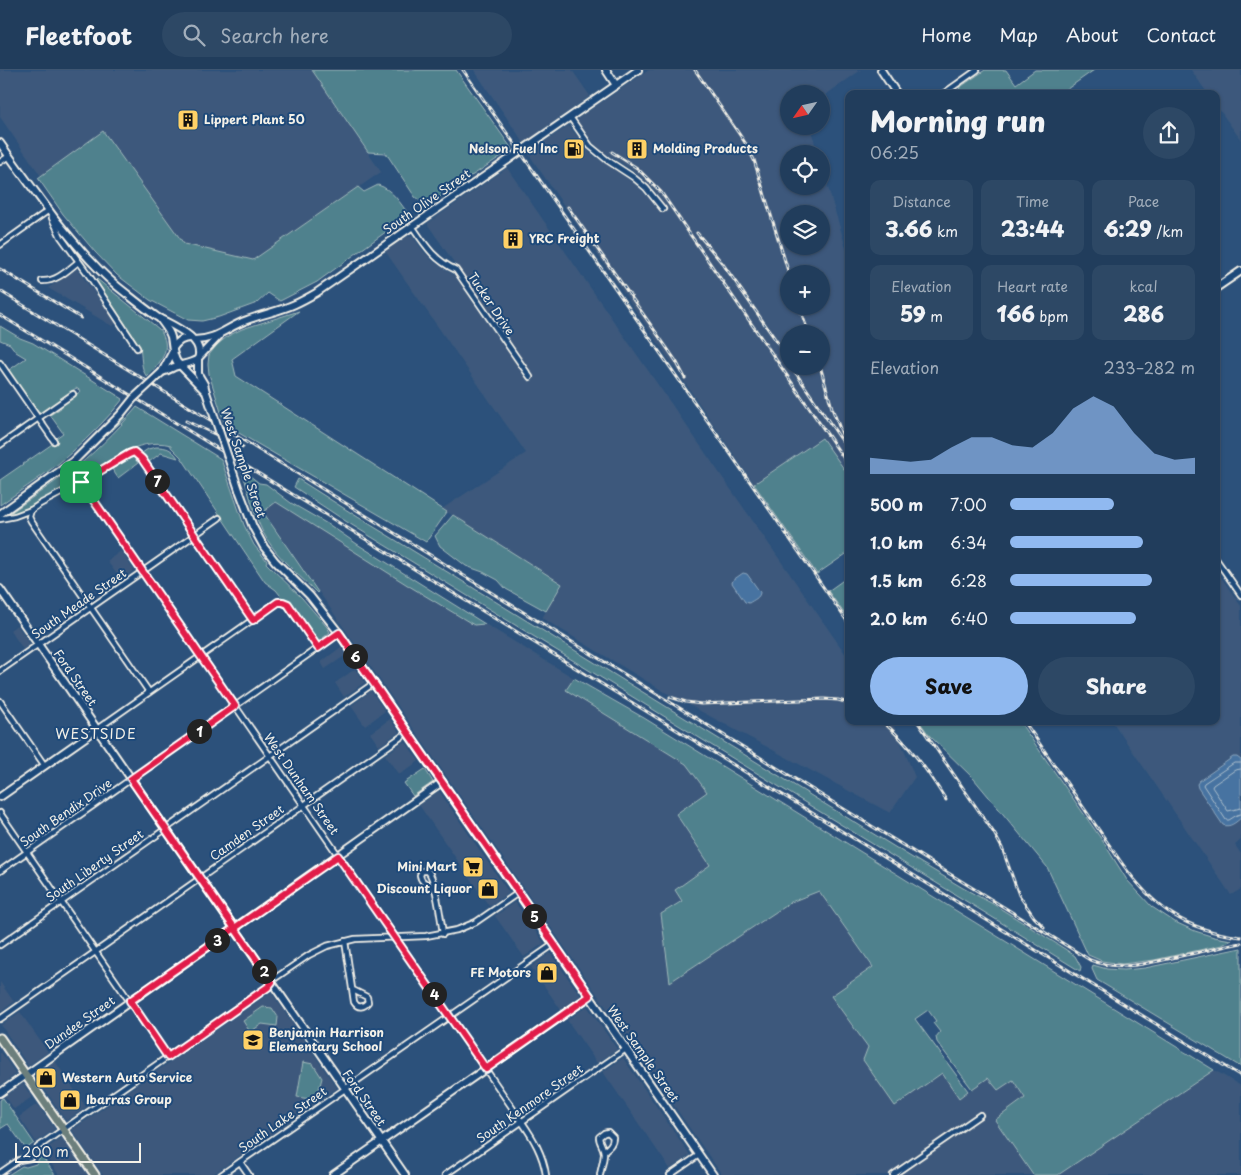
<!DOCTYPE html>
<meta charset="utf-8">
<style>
body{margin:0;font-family:"Playpen Sans",sans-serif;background:#2d4865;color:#f1f3f6;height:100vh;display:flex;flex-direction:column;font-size:19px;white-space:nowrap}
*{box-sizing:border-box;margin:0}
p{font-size:16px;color:#a2aebb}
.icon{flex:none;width:28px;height:28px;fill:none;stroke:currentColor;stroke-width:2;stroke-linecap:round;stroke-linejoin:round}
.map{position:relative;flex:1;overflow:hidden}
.side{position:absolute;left:845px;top:20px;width:375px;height:635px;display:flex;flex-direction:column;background:#213d5c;border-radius:10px;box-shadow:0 1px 4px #0004,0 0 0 1px #3e5672}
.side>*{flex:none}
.needle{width:32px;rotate:236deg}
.tools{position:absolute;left:780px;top:15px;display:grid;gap:10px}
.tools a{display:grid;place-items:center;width:50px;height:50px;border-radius:50%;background:#213d5c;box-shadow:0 1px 4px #0004,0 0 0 1px #3e5672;font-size:25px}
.scale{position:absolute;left:15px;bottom:12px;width:126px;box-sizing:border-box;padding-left:5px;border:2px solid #f4f1e8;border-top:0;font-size:14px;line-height:18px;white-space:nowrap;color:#f4f1e8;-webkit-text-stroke:4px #1f4a7a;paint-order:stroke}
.pin{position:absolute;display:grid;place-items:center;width:42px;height:42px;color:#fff;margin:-21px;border-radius:10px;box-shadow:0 2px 8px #0006}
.km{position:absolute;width:25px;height:25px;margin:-12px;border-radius:50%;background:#222;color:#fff;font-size:14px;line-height:25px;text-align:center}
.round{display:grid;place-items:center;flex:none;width:52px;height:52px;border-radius:26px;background:#2d4865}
.summary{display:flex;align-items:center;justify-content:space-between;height:85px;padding:0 25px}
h1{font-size:28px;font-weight:800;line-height:38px}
.figures{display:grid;grid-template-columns:repeat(3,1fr);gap:8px;height:85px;padding:5px 25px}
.figures div{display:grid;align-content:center;border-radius:10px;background:#2d4865;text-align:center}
.figures b{font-size:21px;font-weight:800}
.figures small{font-size:14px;font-weight:400}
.figures p{font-size:14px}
.chart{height:140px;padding:10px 25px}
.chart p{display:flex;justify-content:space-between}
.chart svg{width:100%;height:90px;margin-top:5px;fill:#90b9f0;opacity:.7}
.action{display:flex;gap:10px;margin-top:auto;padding:10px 25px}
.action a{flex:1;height:58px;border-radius:30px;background:#90b9f0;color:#111;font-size:20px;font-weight:800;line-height:58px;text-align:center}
.action a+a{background:#2d4865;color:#f1f3f6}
ul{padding:0 25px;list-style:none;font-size:16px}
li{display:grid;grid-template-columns:80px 60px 1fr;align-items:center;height:38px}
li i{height:12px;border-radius:6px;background:#90b9f0}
header{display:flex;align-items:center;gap:30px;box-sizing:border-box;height:70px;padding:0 25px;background:#213d5c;border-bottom:1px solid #3e5672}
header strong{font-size:24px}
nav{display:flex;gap:28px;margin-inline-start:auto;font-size:18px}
.search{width:350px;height:45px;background:#2d4865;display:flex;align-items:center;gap:12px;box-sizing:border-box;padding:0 18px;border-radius:28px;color:#a2aebb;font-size:19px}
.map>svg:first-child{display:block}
.built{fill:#3c597c;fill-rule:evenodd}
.green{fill:#4f818d;stroke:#a2b9ba}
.water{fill:#4673a1;stroke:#8ca5bd}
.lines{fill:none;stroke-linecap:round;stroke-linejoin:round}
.shore{stroke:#aebfcc;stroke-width:1}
.street-casing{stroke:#f4f1e8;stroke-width:8}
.secondary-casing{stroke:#f4f1e8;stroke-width:10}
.primary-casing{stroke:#f4f1e8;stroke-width:11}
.street{stroke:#1f4a7a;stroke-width:4.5}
.secondary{stroke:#1f4a7a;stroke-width:6}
.primary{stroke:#6c7f7c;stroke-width:7}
.rail-casing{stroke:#f4f1e8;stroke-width:3}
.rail{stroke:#1f4a7a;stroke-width:1;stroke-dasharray:4;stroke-linecap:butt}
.secondary-bridge-casing{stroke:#f4f1e8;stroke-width:10;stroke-linecap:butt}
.secondary-bridge{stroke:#1f4a7a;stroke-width:6}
.route-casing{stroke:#fff;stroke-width:10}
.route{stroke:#e11d48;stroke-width:6}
.labels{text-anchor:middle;stroke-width:4;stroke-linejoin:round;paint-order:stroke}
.poi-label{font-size:12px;font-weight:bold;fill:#f4f1e8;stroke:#1f4a7a;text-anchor:start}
.street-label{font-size:12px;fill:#f4f1e8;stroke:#1f4a7a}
.neighbourhood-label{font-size:14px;letter-spacing:1px;fill:#f4f1e8;stroke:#1f4a7a}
</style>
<header>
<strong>Fleetfoot</strong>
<div class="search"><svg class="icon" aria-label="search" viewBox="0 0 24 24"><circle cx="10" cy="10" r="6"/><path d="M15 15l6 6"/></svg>Search here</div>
<nav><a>Home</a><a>Map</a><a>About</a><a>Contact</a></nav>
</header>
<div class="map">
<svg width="1241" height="1105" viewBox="0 0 1241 1105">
<rect width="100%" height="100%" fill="#2c517b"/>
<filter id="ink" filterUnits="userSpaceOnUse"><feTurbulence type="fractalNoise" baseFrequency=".02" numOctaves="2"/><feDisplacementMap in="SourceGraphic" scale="10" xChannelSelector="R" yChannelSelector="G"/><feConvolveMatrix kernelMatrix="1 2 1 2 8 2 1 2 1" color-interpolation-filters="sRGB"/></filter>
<g filter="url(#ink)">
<g class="built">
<polygon points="0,0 312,0 381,102 253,190 184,174 103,61 41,106 0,47"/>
<polygon points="474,0 572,0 590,26 524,73"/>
<path d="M 649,0 L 861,0 L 821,28 L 821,24 L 789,24 L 789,56 L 810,56 L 818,84 L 789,84 L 789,116 L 821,116 L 821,94 L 849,188 L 849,406 L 822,368 L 754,414 L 528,83 L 568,56 L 570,57 L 591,84 L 620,103 L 636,115 L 651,130 L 660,142 L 665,138 L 654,120 L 644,110 L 631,99 L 603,82 L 592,72 L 578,52 L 578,48 ZM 789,144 L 821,144 L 821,176 L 789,176 ZM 789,204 L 821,204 L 821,236 L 789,236 ZM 789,264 L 821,264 L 821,296 L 789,296 Z"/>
<polygon points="1191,0 1241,0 1241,70 1216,35 1216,24 1208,24"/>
<polygon points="507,98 849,589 849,651 892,651 915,707 890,743 663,621 542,548 562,514 442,439 526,383 385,181 408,166 413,167 424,182 434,192 454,205 527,309 532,305 428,155 428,153"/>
<polygon points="77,199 117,253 112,256 48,218"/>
<polygon points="276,432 409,516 474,555 485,554 574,608 566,620 686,694 707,722 676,744 710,795 675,820 682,830 661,844 670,911 791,832 819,821 873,898 832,926 868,978 864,990 895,1035 942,1003 959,1027 988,1008 1013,1010 1026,1028 995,1050 1033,1105 722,1105 263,441"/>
<polygon points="121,481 134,500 121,510 107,491"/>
<polygon points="1216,500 1241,536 1241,770 1235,775 1241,784 1241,819 1231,825 1112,651 1216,651"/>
<polygon points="17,555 30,574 23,579 10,560"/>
<polygon points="341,577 346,585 325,599 321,592"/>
<polygon points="355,599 365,612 344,627 335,613"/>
<polygon points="371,621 385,641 365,656 351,636"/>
<polygon points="390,649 399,662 379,676 370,663"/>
<polygon points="405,671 419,691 399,705 385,685"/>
<polygon points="439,721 509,823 489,836 419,735"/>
<polygon points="515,832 544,873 524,887 495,846"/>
<polygon points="550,883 581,926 561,940 531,897"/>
<polygon points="0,912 14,932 0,942"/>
<polygon points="271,922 337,1018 212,1105 103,1105 72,1060"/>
<polygon points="587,936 617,979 597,993 567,950"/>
<polygon points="20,942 48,982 28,996 1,955"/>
<polygon points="0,981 16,1004 0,1016"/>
<polygon points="623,988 690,1085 670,1099 603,1002"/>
<polygon points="55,991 86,1037 66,1051 35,1005"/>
<polygon points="1214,1000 1241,1016 1241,1105 1058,1105"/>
<polygon points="23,1014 32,1027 14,1039 5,1026"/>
<polygon points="37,1034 55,1059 36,1072 19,1047"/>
<polygon points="62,1068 88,1105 59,1105 42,1081"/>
</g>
<g class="green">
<polygon points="312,0 456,0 512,79 473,105 468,107 427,136 415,127 386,83 368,82"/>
<polygon points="985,0 1006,0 1016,14 1035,0 1094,0 1060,24 963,24 959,18"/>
<path d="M 103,61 L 184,174 L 253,190 L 358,117 L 364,122 L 378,115 C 392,119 401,134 409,145 L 317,212 L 280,231 L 268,223 L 257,233 L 219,247 L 202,251 L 188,250 L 150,230 L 117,205 L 95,182 L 63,144 L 38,108 Z"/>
<path d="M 97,209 L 159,259 C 174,279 160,293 147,307 C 140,298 142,286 140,276 L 96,210 Z"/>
<polygon points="299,241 232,289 236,306 447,442 426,472 225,355 209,304 208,294 209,285 217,275 228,266 242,259"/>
<path d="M 0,256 L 20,268 L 33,273 L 123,329 C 108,348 90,366 72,382 C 50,402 24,418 0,435 L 0,410 L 58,370 L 56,368 L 63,363 L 50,345 L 61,338 L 60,336 L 81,321 L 76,318 L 41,344 L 38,344 L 9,302 L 9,300 L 26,288 L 16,282 L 10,274 L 0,270 Z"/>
<path d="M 137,337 L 221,389 L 244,455 L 254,475 L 267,491 L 266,493 L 302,528 L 327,557 L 330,562 L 329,563 L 318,572 L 316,571 L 289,532 L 284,530 L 276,520 L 265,512 L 181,387 L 171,377 L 171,375 C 136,366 104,395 75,412 C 62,420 47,427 34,434 L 29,438 L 9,445 L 9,444 L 66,404 L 67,405 C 92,385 116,362 137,337 Z"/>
<polygon points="124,347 126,348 118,355 65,403 8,443 8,445 0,447 77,391"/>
<polygon points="822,368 849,406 849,482 817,504 754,414"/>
<path d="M 156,377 C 167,377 172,379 178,388 L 161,383 L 149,392 L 147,390 L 145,391 L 142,386 L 142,383 L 148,379 Z"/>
<polygon points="133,386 138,393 118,408 112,399"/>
<path d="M 242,401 L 249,405 L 259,413 L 266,414 L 291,433 L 331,456 L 357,474 L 485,554 L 474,555 L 409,516 L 276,432 L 263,442 L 318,522 L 317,523 C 302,508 285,494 273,478 C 255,455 251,428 242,401 Z"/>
<polygon points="298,409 353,444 911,787 963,818 993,834 1065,879 1075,886 1081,897 1080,901 347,452 294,417"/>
<polygon points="453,445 562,514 546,541 506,519 498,510 483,502 466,496 440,476 435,466"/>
<polygon points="849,506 849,550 828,521"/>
<polygon points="574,608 644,648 1214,1000 1058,1105 1033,1105 995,1050 1025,1028 1013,1010 998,1020 988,1008 972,1019 937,972 936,967 940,962 933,953 936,951 928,940 915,949 968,1021 959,1028 942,1003 895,1036 863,990 868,977 831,926 873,897 819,821 791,832 670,912 661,844 682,831 675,820 710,795 676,744 707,722 686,694 566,620"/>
<polygon points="919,651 1019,651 1102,770 1127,810 1152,837 1175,852 1195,861 1214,867 1232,870 1222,875 1154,890 1122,894 1102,891 1088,885 1047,797 974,709 929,665"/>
<polygon points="425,699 433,712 413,726 404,713"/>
<polygon points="1241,878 1241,997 1097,910 1092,899 1093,895 1107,899 1124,900 1145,898"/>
<polygon points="263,937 272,938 278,947 277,956 262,954 250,962 243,951"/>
<polygon points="303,992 313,994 322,1008 318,1023 310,1029 297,1027"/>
<polygon points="3,1028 34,1073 26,1079 8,1054 0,1059 0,1030"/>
<polygon points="42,1086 55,1105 8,1105 22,1096 26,1097 36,1094 39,1089"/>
</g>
<g class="water">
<path d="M 743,503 L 747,504 L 760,522 C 760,528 753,530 749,533 L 745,532 L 732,513 L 733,510 Z"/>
<path d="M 1233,687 L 1237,687 L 1241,690 L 1241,748 C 1236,752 1230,758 1223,755 L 1198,718 L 1197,714 L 1199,711 Z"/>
</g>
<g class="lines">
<g class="shore">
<polyline points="1241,693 1234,693 1204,713 1203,715 1226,750 1229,750 1237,745 1241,744"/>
<polyline points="1241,699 1235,700 1213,715 1212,717 1228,741 1241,738"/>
</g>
<g class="street-casing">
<g id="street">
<polyline points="943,24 977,0"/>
<polyline points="570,47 590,76 607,90 633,107 646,118 663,139"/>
<polyline points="0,92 9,86"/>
<polyline points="52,148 61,167 88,204 137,278"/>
<path d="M 412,156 C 425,175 434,190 456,200 L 530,307"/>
<polyline points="0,175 49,140"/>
<path d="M 42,211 C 56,212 68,200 78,192"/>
<polyline points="0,293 54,371"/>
<polyline points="0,375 73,324"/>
<path d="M 81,412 L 522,1052 C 533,1068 543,1084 546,1105"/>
<polyline points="31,440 29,447 31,451 149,622"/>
<polyline points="0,449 15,446 31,440 40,434 89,408 129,383 134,382 142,389 253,550"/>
<polyline points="1216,489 1241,525"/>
<polyline points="0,601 219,448"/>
<polyline points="0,631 45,696"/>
<polyline points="97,659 278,532 283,532 288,535 318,578"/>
<polyline points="0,743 168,987"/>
<polyline points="0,801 339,563"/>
<path d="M 434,818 C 428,814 421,813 420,805 L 422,801 L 428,801 C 436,810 441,850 443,864"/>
<path d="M 345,871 L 354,932 C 358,939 364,937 368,932 L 367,927 L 353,920"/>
<polyline points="0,875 374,613"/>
<polyline points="0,949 408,662"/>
<polyline points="38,1077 268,917 274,909 309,885 327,876 355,869 426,866 457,860 476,852 518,823"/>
<polyline points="240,1092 249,1105"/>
<polyline points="0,1103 19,1090 30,1088"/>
<polyline points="221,1105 554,874"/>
<polyline points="445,1105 626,979"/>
<path d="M 600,1105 C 601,1098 604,1090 604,1083 C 604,1077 599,1073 599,1067 L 604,1063 L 608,1062 L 613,1067 C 613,1074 609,1077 604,1081"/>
<polyline points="670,1105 699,1085"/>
<polyline points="893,1105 980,1045"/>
</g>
</g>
<g class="secondary-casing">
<g id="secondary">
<polyline points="606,0 616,15"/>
<polyline points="881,0 897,24"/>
<path d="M 0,73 C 18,99 37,124 56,150 C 78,177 99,203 127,224 C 137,232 147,240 157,247 C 171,255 206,268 198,289 C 190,294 183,294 174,297 C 170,299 167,301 162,302"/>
<polyline points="1216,218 1241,201"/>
<path d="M 160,249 C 164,255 169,260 171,267 C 173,277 172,284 177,292 L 206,322"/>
<path d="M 194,270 C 217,270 227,257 247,250 C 263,244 280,241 295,234 C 302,231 309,227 316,223 L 638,0"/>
<path d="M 173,278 C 178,271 182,268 191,268"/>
<polyline points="199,287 219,266"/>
<polyline points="198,289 198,304 204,314 206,322"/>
<polyline points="162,302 172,283"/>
<polyline points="239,420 253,457 264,477 275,491 310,526 339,563 713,1105"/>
<polyline points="0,444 74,391 121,344"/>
<polyline points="0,519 405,1105"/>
<polyline points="0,727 97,659"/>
<polyline points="0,1023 442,712"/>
<polyline points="333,1105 590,926"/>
</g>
</g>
<g class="primary-casing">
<polyline id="primary" points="0,968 95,1105"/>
</g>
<use href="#street" class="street"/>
<use href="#secondary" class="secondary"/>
<use href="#primary" class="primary"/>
<g class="rail-casing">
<g id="rail">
<polyline points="463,0 849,554"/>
<polyline points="695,0 746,74 754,90 789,204"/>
<polyline points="612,82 637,98 661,122 849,396"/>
<polyline points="568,137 667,278 676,291 685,308"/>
<polyline points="697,163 723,194 789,289"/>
<polyline points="0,199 81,248"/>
<path d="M 0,221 L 1090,890 C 1120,902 1150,893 1181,886 C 1201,882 1221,877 1241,873"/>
<polyline points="799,236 809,264"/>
<polyline points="0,245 1241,1006"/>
<polyline points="791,296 849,381"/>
<polyline points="820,296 832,338 842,364"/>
<polyline points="186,351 243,377"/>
<polyline points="670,627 686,632 701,634 824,629 838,630 849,633"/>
<path d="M 882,651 C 910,675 927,700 946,730"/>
<polyline points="917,651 994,763 1002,778 1019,825 1034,847 1044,857"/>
<path d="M 1024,651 L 1121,792 C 1154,838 1184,860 1241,867"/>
</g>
</g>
<use href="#rail" class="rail"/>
<g class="secondary-bridge-casing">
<g id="secondary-bridge">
<polyline points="206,322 239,420"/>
<polyline points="121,344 133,329 162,302"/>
</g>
</g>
<use href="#secondary-bridge" class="secondary-bridge"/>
</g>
</g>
<g class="lines" filter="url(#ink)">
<g class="route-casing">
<path id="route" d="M 81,412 L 235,636 L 131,709 C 178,777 225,845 272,912 L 268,917 L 168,987 L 130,931 L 338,786 L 486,999 L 590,926 L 339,563 L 318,578 L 288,534 L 283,532 L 278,532 L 253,550 L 142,389 L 134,382 L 129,384 L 81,412"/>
</g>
<use href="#route" class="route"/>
</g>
<defs>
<g id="building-square" transform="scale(1.125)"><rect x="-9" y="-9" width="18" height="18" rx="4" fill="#ffd166" stroke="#1f4a7a"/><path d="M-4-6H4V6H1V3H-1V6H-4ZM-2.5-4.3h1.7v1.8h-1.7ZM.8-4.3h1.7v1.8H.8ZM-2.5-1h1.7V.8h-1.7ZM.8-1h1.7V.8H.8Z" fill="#111"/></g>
<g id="fuel-square" transform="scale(1.125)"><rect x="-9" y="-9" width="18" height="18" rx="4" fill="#ffd166" stroke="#1f4a7a"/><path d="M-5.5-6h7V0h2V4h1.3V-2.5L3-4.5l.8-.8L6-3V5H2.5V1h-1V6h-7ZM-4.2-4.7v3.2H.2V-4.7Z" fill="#111"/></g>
<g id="supermarket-square" transform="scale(1.125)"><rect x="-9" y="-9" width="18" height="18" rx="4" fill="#ffd166" stroke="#1f4a7a"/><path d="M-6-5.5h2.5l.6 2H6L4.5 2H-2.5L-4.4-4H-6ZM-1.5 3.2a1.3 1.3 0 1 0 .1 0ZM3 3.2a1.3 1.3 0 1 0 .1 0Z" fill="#111"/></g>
<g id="shop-square" transform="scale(1.125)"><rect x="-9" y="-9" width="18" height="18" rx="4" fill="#ffd166" stroke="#1f4a7a"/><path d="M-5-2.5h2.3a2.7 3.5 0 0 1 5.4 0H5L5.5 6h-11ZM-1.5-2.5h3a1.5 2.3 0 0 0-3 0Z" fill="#111"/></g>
<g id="school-square" transform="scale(1.125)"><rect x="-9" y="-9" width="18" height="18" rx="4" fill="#ffd166" stroke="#1f4a7a"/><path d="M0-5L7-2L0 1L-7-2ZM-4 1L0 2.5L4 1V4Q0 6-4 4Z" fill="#111"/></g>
</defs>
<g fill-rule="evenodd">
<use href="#building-square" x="188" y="50"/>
<use href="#fuel-square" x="574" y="79"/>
<use href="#building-square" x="637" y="79"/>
<use href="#building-square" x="513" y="169"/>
<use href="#supermarket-square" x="473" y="797"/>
<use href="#shop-square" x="488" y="819"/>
<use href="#shop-square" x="547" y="903"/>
<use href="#school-square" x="253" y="970"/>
<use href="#shop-square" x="46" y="1008"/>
<use href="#shop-square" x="70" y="1030"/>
</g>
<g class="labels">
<g class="poi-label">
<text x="204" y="54">Lippert Plant 50</text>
<text x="558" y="83" text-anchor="end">Nelson Fuel Inc</text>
<text x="653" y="83">Molding Products</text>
<text x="529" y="173">YRC Freight</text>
<text x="457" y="801" text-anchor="end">Mini Mart</text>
<text x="472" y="823" text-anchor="end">Discount Liquor</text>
<text x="531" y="907" text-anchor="end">FE Motors</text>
<text x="269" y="967">Benjamin Harrison<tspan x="269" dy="14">Elementary School</tspan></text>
<text x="62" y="1012">Western Auto Service</text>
<text x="86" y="1034">Ibarras Group</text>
</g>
<g class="street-label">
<text transform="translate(427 132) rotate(-35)" y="4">South Olive Street</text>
<text transform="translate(491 234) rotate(56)" y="4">Tucker Drive</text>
<text transform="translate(243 393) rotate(71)" y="4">West Sample Street</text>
<text transform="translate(79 534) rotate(-35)" y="4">South Meade Street</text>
<text transform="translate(75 608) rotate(55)" y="4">Ford Street</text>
<text transform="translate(301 714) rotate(55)" y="4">West Dunham Street</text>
<text transform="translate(66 743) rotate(-35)" y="4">South Bendix Drive</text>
<text transform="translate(247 763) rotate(-35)" y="4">Camden Street</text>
<text transform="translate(95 796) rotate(-35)" y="4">South Liberty Street</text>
<text transform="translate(80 953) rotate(-35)" y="4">Dundee Street</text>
<text transform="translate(643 984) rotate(55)" y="4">West Sample Street</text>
<text transform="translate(364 1028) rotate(55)" y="4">Ford Street</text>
<text transform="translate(530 1034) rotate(-35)" y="4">South Kenmore Street</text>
<text transform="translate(283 1050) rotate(-35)" y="4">South Lake Street</text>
</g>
<g class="neighbourhood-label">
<text x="96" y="669">WESTSIDE</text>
</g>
</g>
</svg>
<div class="tools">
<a><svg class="needle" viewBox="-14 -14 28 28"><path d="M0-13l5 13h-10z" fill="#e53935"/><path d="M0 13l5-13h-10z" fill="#a2aebb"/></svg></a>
<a><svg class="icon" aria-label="locate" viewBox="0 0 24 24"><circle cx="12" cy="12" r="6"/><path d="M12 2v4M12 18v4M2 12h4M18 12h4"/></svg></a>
<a><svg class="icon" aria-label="layers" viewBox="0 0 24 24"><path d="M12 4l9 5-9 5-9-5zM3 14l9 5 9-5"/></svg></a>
<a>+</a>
<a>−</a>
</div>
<div class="scale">200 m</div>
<div class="pin" style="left:81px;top:412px;background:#1e9e55"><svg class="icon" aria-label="arrive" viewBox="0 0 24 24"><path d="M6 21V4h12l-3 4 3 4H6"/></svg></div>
<b class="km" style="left:199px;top:661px">1</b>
<b class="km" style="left:264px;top:901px">2</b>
<b class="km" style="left:217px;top:870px">3</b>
<b class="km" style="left:434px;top:924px">4</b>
<b class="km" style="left:534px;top:846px">5</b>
<b class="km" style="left:355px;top:586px">6</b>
<b class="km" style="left:157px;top:411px">7</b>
<section class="side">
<div class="summary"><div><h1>Morning run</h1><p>06:25</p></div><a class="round"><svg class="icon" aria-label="share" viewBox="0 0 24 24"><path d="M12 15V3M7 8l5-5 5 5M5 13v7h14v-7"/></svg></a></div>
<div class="figures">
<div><p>Distance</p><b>3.66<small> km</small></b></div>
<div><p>Time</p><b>23:44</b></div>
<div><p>Pace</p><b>6:29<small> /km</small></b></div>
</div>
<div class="figures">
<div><p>Elevation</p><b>59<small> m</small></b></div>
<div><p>Heart rate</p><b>166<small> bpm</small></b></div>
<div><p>kcal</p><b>286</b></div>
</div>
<div class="chart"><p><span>Elevation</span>233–282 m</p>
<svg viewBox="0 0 160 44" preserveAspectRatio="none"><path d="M0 44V36L10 37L20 38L30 37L40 31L50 26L60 26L70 30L80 31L90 24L100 12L110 6L120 11L130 24L140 34L150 37L160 36V44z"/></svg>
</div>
<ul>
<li><b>500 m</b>7:00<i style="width:56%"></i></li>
<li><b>1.0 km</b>6:34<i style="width:72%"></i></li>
<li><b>1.5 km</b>6:28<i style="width:77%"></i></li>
<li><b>2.0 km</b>6:40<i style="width:68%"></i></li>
</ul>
<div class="action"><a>Save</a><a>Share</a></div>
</section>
</div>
